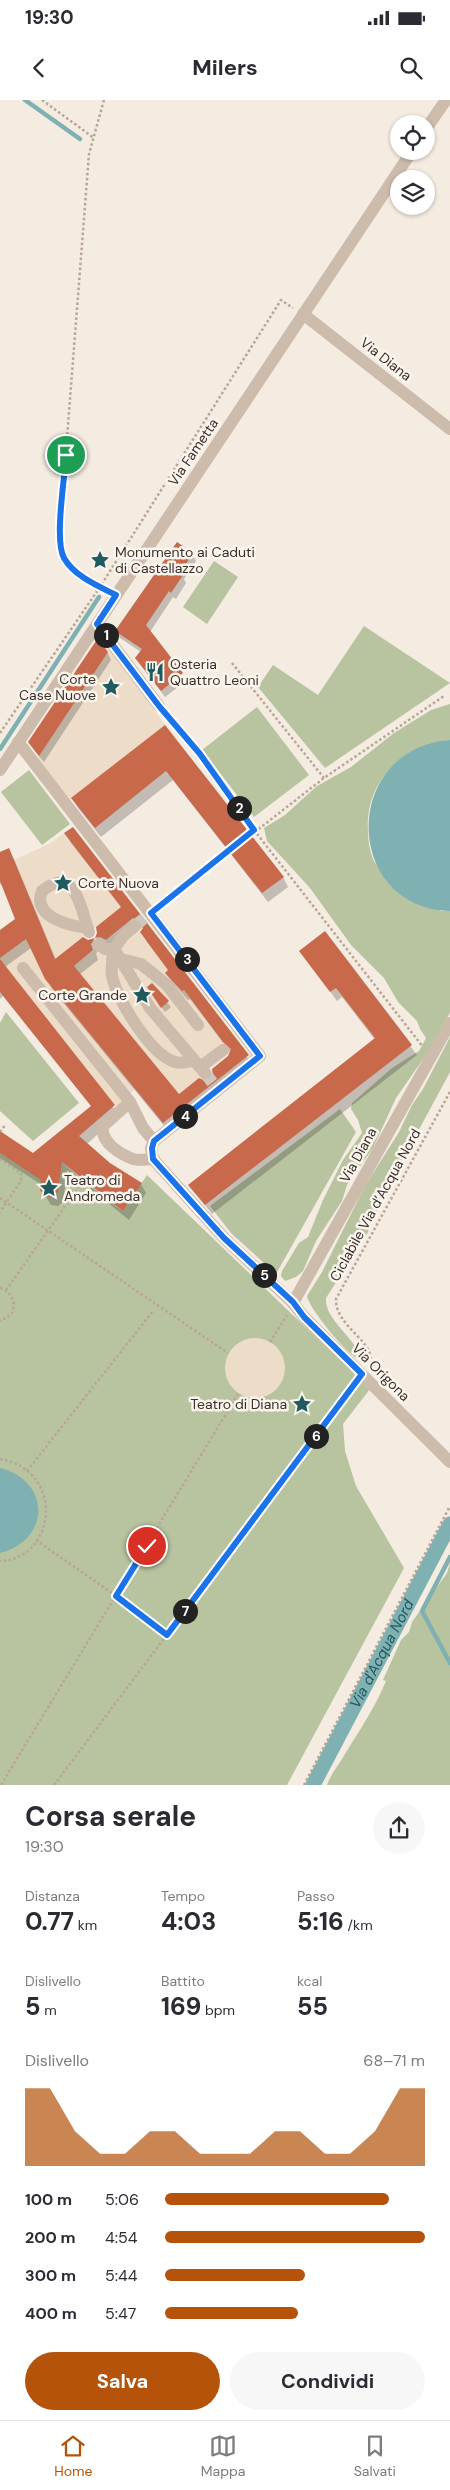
<!DOCTYPE html>
<html lang="it">
<meta charset="utf-8">
<style>
body{margin:0;font-family:"DM Sans",sans-serif;background:#f7f7f7;color:#2b2b33;height:100vh;display:flex;flex-direction:column;font-size:19px;white-space:nowrap}
*{box-sizing:border-box;margin:0}
p{font-size:16px;color:#7c7c81}
.icon{flex:none;width:28px;height:28px;fill:none;stroke:currentColor;stroke-width:2;stroke-linecap:round;stroke-linejoin:round}
.map{position:relative;height:1685px;overflow:hidden}
.side{display:flex;flex-direction:column;background:#fff;flex:1}
.side>*{flex:none}
.fabs{position:absolute;left:390px;top:15px;display:grid;gap:10px}
.fabs a{display:grid;place-items:center;width:45px;height:45px;border-radius:50%;background:#fff;box-shadow:0 1px 4px #0004;font-size:25px}
.pin{position:absolute;display:grid;place-items:center;width:42px;height:42px;color:#fff;margin:-21px;border:2px solid #fff;border-radius:50%;box-shadow:0 1px 5px #0007}
.km{position:absolute;width:25px;height:25px;margin:-12px;border-radius:50%;background:#222;color:#fff;font-size:14px;line-height:25px;text-align:center}
.round{display:grid;place-items:center;flex:none;width:52px;height:52px;border-radius:26px;background:#f7f7f7}
.head{display:flex;align-items:center;justify-content:space-between;height:85px;padding:0 25px}
h1{font-size:28px;font-weight:700;line-height:38px}
.metrics{display:grid;grid-template-columns:repeat(3,1fr);gap:8px;height:85px;padding:5px 25px}
.metrics div{display:grid;align-content:center}
.metrics b{font-size:25px;font-weight:700}
.metrics small{font-size:14px;font-weight:400}
.metrics p{font-size:14px}
.chart{height:140px;padding:10px 25px}
.chart p{display:flex;justify-content:space-between}
.chart svg{width:100%;height:90px;margin-top:5px;fill:#b45309;opacity:.7}
.button{display:flex;gap:10px;margin-top:auto;padding:10px 25px}
.button a{flex:1;height:58px;border-radius:30px;background:#b45309;color:#fff;font-size:20px;font-weight:700;line-height:58px;text-align:center}
.button a+a{background:#f7f7f7;color:#2b2b33}
ul{padding:0 25px;list-style:none;font-size:16px}
li{display:grid;grid-template-columns:80px 60px 1fr;align-items:center;height:38px}
li i{height:12px;border-radius:6px;background:#b45309}
.status{display:flex;justify-content:space-between;align-items:center;height:35px;padding:0 25px;background:#fff;direction:ltr}
.status svg{height:14px;fill:currentColor}
header{display:flex;justify-content:space-between;align-items:center;height:65px;padding:0 25px;background:#fff;font-size:22px;font-weight:700}
.tabs{display:flex;justify-content:space-around;align-items:center;height:70px;border-top:1px solid #e1e1e2;background:#fff;font-size:14px;color:#7c7c81}
.tabs a{display:grid;justify-items:center;gap:2px}
.tabs .on{color:#b45309}
.map>svg:first-child{display:block}
.green{fill:#b8c4a0}
.plaza{fill:#ecdcc8}
.water{fill:#7fb0b2}
.shadow{fill:#0003;fill-rule:evenodd}
.lines{fill:none;stroke-linecap:round;stroke-linejoin:round}
.stream{stroke:#7fb0b2;stroke-width:4.5}
.canal{stroke:#7fb0b2;stroke-width:15}
.building{fill:#c8694b;fill-rule:evenodd}
.minor-tunnel{stroke:#cfc6bd;stroke-width:12;stroke-dasharray:12 6;stroke-linecap:butt}
.path{stroke:#b9a596;stroke-width:2.5;stroke-dasharray:2.5 2.5;stroke-linecap:butt}
.minor{stroke:#cdbbac;stroke-width:12}
.route-casing{stroke:#fff;stroke-width:10}
.route{stroke:#1a73e8;stroke-width:6}
.labels{text-anchor:middle;stroke-width:5;stroke-linejoin:round;paint-order:stroke}
.street-label{font-size:14px;fill:#3b302b;stroke:#fbf5ee}
.poi-label{font-size:14px;fill:#3b302b;stroke:#fbf5ee;text-anchor:start}
.water-label{font-size:15px;font-style:italic;fill:#1f5a5e;stroke:#fbf5ee}
</style>
<div class="status"><b>19:30</b><svg viewBox="0 0 49 12"><path d="M0 12V9h3v3zM5 12V6h3v6zM10 12V3h3v9zM15 12V0h3v12zM26 1h20v11H26zM47 4h2v5h-2z"/></svg></div>
<header><svg class="icon" aria-label="back" viewBox="0 0 24 24"><path d="M15 5l-7 7 7 7"/></svg>Milers<svg class="icon" aria-label="search" viewBox="0 0 24 24"><circle cx="10" cy="10" r="6"/><path d="M15 15l6 6"/></svg></header>
<div class="map">
<svg width="450" height="1685" viewBox="0 0 450 1685">
<rect width="100%" height="100%" fill="#f4ebe1"/>
<g class="green">
<polygon points="214,461 238,477 207,524 183,507"/>
<polygon points="364,526 450,583 325,668 258,587 273,565 318,595"/>
<path d="M 450,604 L 450,640 C 402,646 365,681 368,731 C 368,740 370,756 376,764 C 380,768 387,772 392,775 C 408,787 425,799 441,811 L 450,811 L 450,912 L 439,936 L 396,998 L 373,1048 L 347,1085 L 342,1101 L 316,1141 L 303,1171 L 296,1177 L 285,1181 L 281,1176 L 282,1171 L 299,1143 L 308,1137 L 323,1100 L 343,1060 L 362,1033 L 358,1020 L 351,1009 L 352,1003 L 392,968 L 419,951 L 426,938 L 420,929 L 417,921 L 398,902 L 384,878 L 351,845 L 310,788 L 267,741 L 264,728 L 285,715 L 317,686 L 351,667 L 394,633 L 431,610 Z"/>
<polygon points="257,607 309,675 254,717 202,650"/>
<polygon points="29,670 70,724 42,745 1,692"/>
<polygon points="6,912 79,1003 33,1041 0,1011 0,923"/>
<path d="M 450,937 L 450,972 L 388,1087 L 367,1134 L 326,1198 C 324,1220 358,1239 362,1261 C 349,1258 308,1207 307,1196 L 322,1172 L 365,1086 L 399,1032 L 412,1005 L 423,989 Z"/>
<polygon points="340,1009 356,1032 276,1174 231,1133 210,1106"/>
<polygon points="0,1053 34,1075 55,1056 83,1081 123,1111 147,1075 370,1289 343,1324 345,1351 356,1386 404,1468 287,1685 0,1685"/>
<path d="M 450,1463 L 450,1685 L 327,1685 C 331,1673 339,1665 345,1654 C 359,1631 376,1606 386,1581 L 383,1580 L 401,1540 L 409,1532 L 412,1522 L 447,1473 Z"/>
</g>
<g class="plaza">
<polygon points="110,549 165,625 70,699 37,658"/>
<polygon points="64,733 121,807 55,859 14,760 49,744"/>
<polygon points="132,821 231,952 179,994 74,866"/>
<polygon points="26,839 45,879 135,989 116,1006 13,875 0,870 0,858"/>
<circle cx="255" cy="1268" r="30"/>
</g>
<g class="water">
<path d="M 450,640 L 450,811 C 343,808 340,649 450,640 Z"/>
<path d="M 0,1368 C 51,1381 51,1440 0,1453 Z"/>
</g>
<g class="shadow">
<polygon points="192,454 196,461 184,479 186,483 176,499 173,497 150,532 186,581 165,597 141,565 141,552 120,538 116,531"/>
<polygon points="107,552 111,560 44,662 34,650"/>
<polygon points="165,626 283,777 288,787 268,802 173,680 101,737 78,708 73,698"/>
<path d="M 73,728 L 253,965 L 169,1032 L 52,889 L 31,848 L 5,867 L 119,1015 L 87,1044 L 109,1064 L 141,1084 L 146,1093 L 129,1120 L 67,1070 L 63,1102 L 58,1106 L 51,1105 L 41,1089 L 42,1085 L 0,1058 L 0,1033 L 33,1055 L 92,1007 L 3,896 L 0,899 L 0,832 L 17,819 L 2,783 L 0,785 L 0,754 L 9,750 L 14,759 L 56,860 L 96,839 L 122,808 L 71,743 L 66,733 ZM 139,827 L 144,829 L 142,832 L 147,842 L 169,871 L 166,873 L 172,882 L 188,900 L 190,899 L 231,953 L 211,980 L 179,996 L 79,875 L 98,860 L 96,854 L 100,847 L 112,849 Z"/>
<polygon points="324,833 417,955 212,1114 189,1085 375,940 342,897 337,901 301,851"/>
<polygon points="152,885 171,907 165,912 151,892"/>
</g>
<g class="lines">
<g class="stream">
<polyline points="25,0 80,39"/>
<polyline points="0,649 99,497"/>
<polyline points="450,1457 422,1511 450,1563"/>
</g>
<path class="canal" id="s1" d="M 313,1685 L 450,1424"/>
</g>
<g class="building">
<polygon points="177,442 193,453 180,473 183,475 171,493 169,491 146,525 183,573 161,591 135,558 142,549 115,531"/>
<polygon points="98,538 108,552 39,656 28,642"/>
<polygon points="165,625 284,777 262,793 166,671 95,728 71,698"/>
<path d="M 73,727 L 249,955 L 163,1023 L 45,879 L 26,839 L 0,858 L 0,830 L 15,819 L 0,781 L 0,752 L 9,748 L 55,859 L 83,837 L 88,840 L 95,838 L 97,833 L 96,827 L 121,807 L 64,733 ZM 133,818 L 142,821 L 143,828 L 140,832 L 168,870 L 165,873 L 182,891 L 184,890 L 223,942 L 231,949 L 228,956 L 212,969 L 213,975 L 211,979 L 206,981 L 199,978 L 179,994 L 74,866 L 93,850 L 91,844 L 95,838 L 100,837 L 106,840 Z"/>
<polygon points="325,831 412,945 205,1105 188,1085 375,938 336,888 330,892 299,851"/>
<polygon points="0,859 115,1005 79,1036 110,1063 142,1083 123,1111 62,1062 58,1092 52,1097 45,1096 40,1090 41,1080 0,1053 0,1031 33,1053 91,1006 0,892"/>
<polygon points="152,883 169,901 161,908 147,887"/>
</g>
<g class="lines">
<g class="minor-tunnel">
<polyline points="135,826 148,815"/>
<polyline points="205,973 215,986"/>
</g>
<g class="path">
<polyline points="42,0 94,38"/>
<path d="M 104,0 L 89,54 L 59,441 C 63,466 85,480 106,490"/>
<polyline points="232,563 324,678"/>
<polyline points="167,614 200,654 254,730 423,947"/>
<polyline points="0,633 100,487 281,200 293,208"/>
<polyline points="160,806 324,678 444,596"/>
<polyline points="0,1032 6,1024"/>
<polyline points="0,1059 21,1073 21,1081 0,1112"/>
<polyline points="0,1098 228,1253"/>
<path d="M 0,1188 C 12,1192 17,1203 11,1215 L 0,1221"/>
<polyline points="6,1190 83,1081"/>
<polyline points="270,1242 287,1215"/>
<path d="M 370,1264 C 377,1242 335,1227 336,1199 L 450,992"/>
<path d="M 0,1359 C 67,1371 55,1460 0,1461"/>
<polyline points="27,1371 153,1211"/>
<polyline points="36,1440 116,1496 166,1535"/>
<polyline points="1,1685 238,1294"/>
<polyline points="54,1685 355,1284"/>
<polyline points="304,1685 450,1406"/>
</g>
<g class="minor">
<polyline points="426,29 446,0"/>
<polyline points="303,214 450,329"/>
<polyline points="97,524 159,606"/>
<polyline points="18,642 260,956 154,1041 151,1048 153,1059 224,1138 293,1203 304,1217 450,1362"/>
<polyline points="0,670 412,51"/>
<polyline points="135,826 123,836 114,849 150,908 205,973"/>
<path d="M 88,828 C 70,826 31,817 42,791 C 76,764 81,810 89,832"/>
<path d="M 99,845 L 105,849 L 114,849 C 112,858 111,866 112,876 C 117,900 151,955 175,962 C 182,964 187,962 194,960"/>
<polyline points="121,859 141,864 166,884 198,925"/>
<polyline points="23,868 130,1002 143,1028 154,1041"/>
<polyline points="200,967 223,950"/>
<path d="M 130,1002 L 103,1026 C 100,1042 120,1054 133,1059 C 139,1061 147,1059 153,1059"/>
<polyline points="293,1203 450,923"/>
</g>
</g>
<g class="lines">
<g class="route-casing">
<path id="route" d="M 66,355 C 65,377 54,440 64,458 C 74,476 98,486 116,495 L 97,524 L 159,606 L 200,654 L 254,730 L 151,813 L 260,956 L 154,1041 L 152,1048 L 153,1059 L 224,1138 L 293,1202 L 304,1217 L 362,1274 L 167,1535 L 116,1496 L 147,1446"/>
</g>
<use href="#route" class="route"/>
</g>
<defs>
<g id="sight-bare" transform="scale(1.5)"><path d="M0-6L1.8-2.2L6-1.7L2.9 1.2L3.7 5.4L0 3.3L-3.7 5.4L-2.9 1.2L-6-1.7L-1.8-2.2Z" fill="#1f5a5e" stroke="#fbf5ee" stroke-width="2.5" paint-order="stroke"/></g>
<g id="restaurant-bare" transform="scale(1.5)"><path d="M-5-6h1v4h1v-4h1v4h1v-4h1v5L-1.5 .5V6h-2V.5L-5-1ZM5-6V6H3V1.5H1.5Q1.5-4 5-6Z" fill="#1f5a5e" stroke="#fbf5ee" stroke-width="2.5" paint-order="stroke"/></g>
</defs>
<g fill-rule="evenodd">
<use href="#sight-bare" x="100" y="460"/>
<use href="#restaurant-bare" x="155" y="572"/>
<use href="#sight-bare" x="111" y="587"/>
<use href="#sight-bare" x="63" y="783"/>
<use href="#sight-bare" x="142" y="895"/>
<use href="#sight-bare" x="49" y="1088"/>
<use href="#sight-bare" x="302" y="1304"/>
</g>
<g class="labels">
<g class="street-label">
<text transform="translate(386 259) rotate(38)" y="5">Via Diana</text>
<text transform="translate(193 352) rotate(-56)" y="5">Via Fametta</text>
<text transform="translate(358 1055) rotate(-61)" y="5">Via Diana</text>
<text transform="translate(375 1105) rotate(-61)" y="5">Ciclabile Via d’Acqua Nord</text>
<text transform="translate(381 1272) rotate(45)" y="5">Via Origona</text>
</g>
<g class="poi-label">
<text x="115" y="457">Monumento ai Caduti<tspan x="115" dy="16">di Castellazzo</tspan></text>
<text x="170" y="569">Osteria<tspan x="170" dy="16">Quattro Leoni</tspan></text>
<text x="96" y="584" text-anchor="end">Corte<tspan x="96" dy="16">Case Nuove</tspan></text>
<text x="78" y="788">Corte Nuova</text>
<text x="127" y="900" text-anchor="end">Corte Grande</text>
<text x="64" y="1085">Teatro di<tspan x="64" dy="16">Andromeda</tspan></text>
<text x="287" y="1309" text-anchor="end">Teatro di Diana</text>
</g>
<g class="water-label">
<text dy="5" stroke="none"><textPath href="#s1" startOffset="148">Via d'Acqua Nord</textPath></text>
</g>
</g>
</svg>
<div class="fabs">
<a><svg class="icon" aria-label="locate" viewBox="0 0 24 24"><circle cx="12" cy="12" r="6"/><path d="M12 2v4M12 18v4M2 12h4M18 12h4"/></svg></a>
<a><svg class="icon" aria-label="layers" viewBox="0 0 24 24"><path d="M12 4l9 5-9 5-9-5zM3 14l9 5 9-5"/></svg></a>
</div>
<div class="pin" style="left:66px;top:355px;background:#1e9e55"><svg class="icon" aria-label="arrive" viewBox="0 0 24 24"><path d="M6 21V4h12l-3 4 3 4H6"/></svg></div>
<div class="pin" style="left:147px;top:1446px;background:#d93025"><svg class="icon" aria-label="check" viewBox="0 0 24 24"><path d="M5 12l5 5 9-10"/></svg></div>
<b class="km" style="left:106px;top:535px">1</b>
<b class="km" style="left:239px;top:708px">2</b>
<b class="km" style="left:187px;top:859px">3</b>
<b class="km" style="left:185px;top:1016px">4</b>
<b class="km" style="left:264px;top:1175px">5</b>
<b class="km" style="left:316px;top:1336px">6</b>
<b class="km" style="left:185px;top:1511px">7</b>
</div>
<section class="side">
<div class="head"><div><h1>Corsa serale</h1><p>19:30</p></div><a class="round"><svg class="icon" aria-label="share" viewBox="0 0 24 24"><path d="M12 15V3M7 8l5-5 5 5M5 13v7h14v-7"/></svg></a></div>
<div class="metrics">
<div><p>Distanza</p><b>0.77<small> km</small></b></div>
<div><p>Tempo</p><b>4:03</b></div>
<div><p>Passo</p><b>5:16<small> /km</small></b></div>
</div>
<div class="metrics">
<div><p>Dislivello</p><b>5<small> m</small></b></div>
<div><p>Battito</p><b>169<small> bpm</small></b></div>
<div><p>kcal</p><b>55</b></div>
</div>
<div class="chart"><p><span>Dislivello</span>68–71 m</p>
<svg viewBox="0 0 160 44" preserveAspectRatio="none"><path d="M0 44V6L10 6L20 27L30 38L40 38L50 27L60 27L70 38L80 38L90 38L100 27L110 27L120 38L130 38L140 27L150 6L160 6V44z"/></svg>
</div>
<ul>
<li><b>100 m</b>5:06<i style="width:86%"></i></li>
<li><b>200 m</b>4:54<i style="width:100%"></i></li>
<li><b>300 m</b>5:44<i style="width:54%"></i></li>
<li><b>400 m</b>5:47<i style="width:51%"></i></li>
</ul>
<div class="button"><a>Salva</a><a>Condividi</a></div>
</section>
<nav class="tabs">
<a class="on"><svg class="icon" aria-label="home" viewBox="0 0 24 24"><path d="M3 11l9-7 9 7M6 9v11h12V9"/></svg>Home</a>
<a><svg class="icon" aria-label="map" viewBox="0 0 24 24"><path d="M3 6l6-2 6 2 6-2v14l-6 2-6-2-6 2zM9 4v14M15 6v14"/></svg>Mappa</a>
<a><svg class="icon" aria-label="saved" viewBox="0 0 24 24"><path d="M7 4h10v16l-5-4-5 4z"/></svg>Salvati</a>
</nav>
